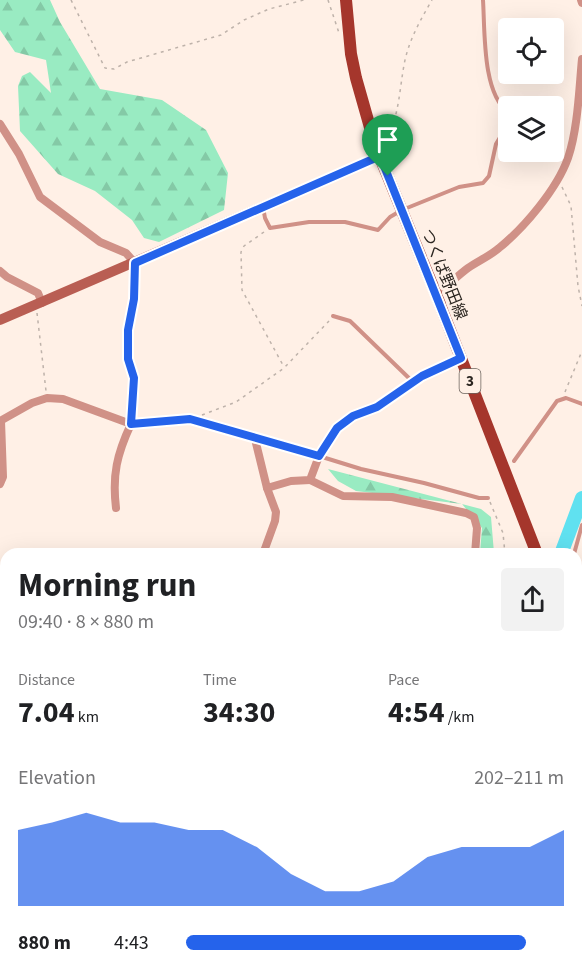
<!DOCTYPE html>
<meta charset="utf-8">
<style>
body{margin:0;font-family:"Source Sans 3","Noto Sans JP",sans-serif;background:#f2f2f2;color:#202124;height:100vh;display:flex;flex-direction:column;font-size:22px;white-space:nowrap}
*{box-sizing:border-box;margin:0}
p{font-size:20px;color:#757577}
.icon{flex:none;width:33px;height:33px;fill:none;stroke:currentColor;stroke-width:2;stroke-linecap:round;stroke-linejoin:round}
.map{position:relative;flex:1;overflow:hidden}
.side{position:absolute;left:0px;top:548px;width:582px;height:430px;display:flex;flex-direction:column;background:#fff;border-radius:18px 18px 0 0;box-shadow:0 6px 24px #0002}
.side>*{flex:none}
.fabs{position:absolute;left:498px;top:18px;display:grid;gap:12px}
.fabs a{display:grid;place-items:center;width:66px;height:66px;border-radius:6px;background:#fff;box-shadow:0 6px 24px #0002;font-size:30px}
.pin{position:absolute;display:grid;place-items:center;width:51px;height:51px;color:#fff;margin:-62px -26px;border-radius:50% 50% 50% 0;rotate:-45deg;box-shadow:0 0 6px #0007}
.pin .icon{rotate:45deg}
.round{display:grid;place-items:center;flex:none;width:63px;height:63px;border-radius:6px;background:#f2f2f2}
.summary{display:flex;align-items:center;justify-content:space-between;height:102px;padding:0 18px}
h1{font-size:33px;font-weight:700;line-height:45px}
.stats{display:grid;grid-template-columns:repeat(3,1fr);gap:9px;height:102px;padding:6px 18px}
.stats div{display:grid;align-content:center}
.stats b{font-size:30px;font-weight:700}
.stats small{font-size:16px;font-weight:400}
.stats p{font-size:16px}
.chart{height:168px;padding:12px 18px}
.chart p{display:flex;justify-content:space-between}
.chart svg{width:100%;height:108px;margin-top:6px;fill:#2563eb;opacity:.7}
ul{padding:0 18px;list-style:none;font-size:20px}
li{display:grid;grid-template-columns:96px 72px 1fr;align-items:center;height:45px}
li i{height:15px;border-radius:8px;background:#2563eb}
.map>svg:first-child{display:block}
.forest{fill:url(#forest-firs)}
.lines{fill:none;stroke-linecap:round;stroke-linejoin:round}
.river{stroke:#60e1f0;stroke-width:14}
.path{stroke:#beb2aa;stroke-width:1.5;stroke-dasharray:3 4.5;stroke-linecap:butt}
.lane{stroke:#d09187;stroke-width:4}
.street{stroke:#d09187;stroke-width:8}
.secondary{stroke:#b95e53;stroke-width:10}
.primary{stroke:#a5362c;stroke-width:12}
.route-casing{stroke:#fff;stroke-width:12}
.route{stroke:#2563eb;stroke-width:8}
.labels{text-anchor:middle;stroke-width:6;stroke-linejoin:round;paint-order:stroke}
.shield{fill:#fff0e6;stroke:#6b635c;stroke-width:1.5}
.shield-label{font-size:15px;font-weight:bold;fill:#2c2621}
.street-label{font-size:16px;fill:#2c2621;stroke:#fff0e6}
</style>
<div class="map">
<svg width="582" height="977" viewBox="0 0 582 977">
<defs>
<pattern id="forest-firs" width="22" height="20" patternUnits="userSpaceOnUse" patternTransform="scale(1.5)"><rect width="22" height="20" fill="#99ebc2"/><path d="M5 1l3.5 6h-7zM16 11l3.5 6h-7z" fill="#84c9a6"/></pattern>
</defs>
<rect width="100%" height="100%" fill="#fff0e6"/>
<g class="forest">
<polygon points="0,0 50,0 60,22 100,89 162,100 206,130 228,173 224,210 159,242 144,238 132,220 95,191 58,174 20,131 18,86 22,76 30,72 51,93 46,60 15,52 0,30"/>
<polygon points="328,469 481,509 491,517 494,553 480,553 482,528 462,504 356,491 338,481"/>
<polygon points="0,818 6,818 6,972 27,973 0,974"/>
</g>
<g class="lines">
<g class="river">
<polyline points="561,554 582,498"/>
<polyline points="411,977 412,972"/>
</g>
<g class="path">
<polyline points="71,0 105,68 114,69 127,62 221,35 244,20 269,9 304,0"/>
<polyline points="328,0 339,33"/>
<path d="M 385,142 C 400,116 399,89 405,60 C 410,38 421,19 432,0"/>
<polyline points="562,187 571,206 578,286 582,306"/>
<polyline points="264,232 244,246 241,252 242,290 284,367"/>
<polyline points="37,313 46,391"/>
<polyline points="565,392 582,351"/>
<polyline points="202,415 236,402 284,368 329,321"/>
<polyline points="132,417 134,378 128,359 128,330 134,299 135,271"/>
<polyline points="490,502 503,533 505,554"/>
<polyline points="576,608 582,575"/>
<polyline points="576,667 582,666"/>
<polyline points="395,977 397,972"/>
</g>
<g class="lane">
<path d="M 483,0 C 485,30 482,93 508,112"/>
<polyline points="263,207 265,218 270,228 309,222 345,222 378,230 390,217 402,210 459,187 483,183 489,176 496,144 508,124"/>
<polyline points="333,316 350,321 412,381"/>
<polyline points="319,456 361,469 424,483 479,498 488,498"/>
<polyline points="514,461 557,401 566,398 582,404"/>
<polyline points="574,554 582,525"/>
<polyline points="435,977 436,972"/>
</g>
<g class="street">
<polyline points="581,0 582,3"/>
<polyline points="0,124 19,154 40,197 100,242 126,253 135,263"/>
<polyline points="0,271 7,277 38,293 42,303"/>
<path d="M 436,294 C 448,286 457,276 468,268 C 478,261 490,256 499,248 C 524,228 557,189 568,158 C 578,128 579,90 582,59"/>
<polyline points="0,421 32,403 47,398 63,399 131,424 190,419 319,456"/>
<polyline points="255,439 267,488 276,512 275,521 263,554"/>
<polyline points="310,480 343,496 392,497 466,513 474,517 477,528 475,554"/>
<polyline points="0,484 3,477 1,421"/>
<polyline points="267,488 291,481 310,480 319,456 337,428 353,416 377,407 422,376 461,358"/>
<path d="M 116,508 C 112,475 117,454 131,424"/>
<polyline points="0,608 6,621"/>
<polyline points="0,748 6,745"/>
<polyline points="179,972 181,977"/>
</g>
<polyline class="secondary" points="0,320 380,156"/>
<g class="primary">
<polyline points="346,0 351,54 356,78 375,145 436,294 537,554"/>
<polyline points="426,977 428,972"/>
</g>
</g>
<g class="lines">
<g class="route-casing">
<polygon id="route" points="380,156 461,358 422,376 377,407 353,416 337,428 319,456 190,419 131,424 134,378 128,359 128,330 134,299 135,263"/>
</g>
<use href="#route" class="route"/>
</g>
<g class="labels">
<rect class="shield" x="459.5" y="369" width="21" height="24" rx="4.5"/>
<g class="shield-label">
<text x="470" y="386">3</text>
</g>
<g class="street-label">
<text transform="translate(445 274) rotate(68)" y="6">つくば野田線</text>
</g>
</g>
</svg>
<div class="fabs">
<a><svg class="icon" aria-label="locate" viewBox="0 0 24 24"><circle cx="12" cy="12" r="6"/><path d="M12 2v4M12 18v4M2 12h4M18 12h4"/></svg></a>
<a><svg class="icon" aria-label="layers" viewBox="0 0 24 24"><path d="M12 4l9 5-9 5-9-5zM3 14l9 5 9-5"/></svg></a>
</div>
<div class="pin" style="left:388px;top:176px;background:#1e9e55"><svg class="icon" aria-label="arrive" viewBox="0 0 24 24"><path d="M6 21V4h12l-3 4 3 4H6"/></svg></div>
<section class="side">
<div class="summary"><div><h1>Morning run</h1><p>09:40 · 8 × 880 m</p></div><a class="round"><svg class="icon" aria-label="share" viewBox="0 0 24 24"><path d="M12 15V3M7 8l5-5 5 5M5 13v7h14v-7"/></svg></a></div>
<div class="stats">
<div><p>Distance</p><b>7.04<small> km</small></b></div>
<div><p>Time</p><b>34:30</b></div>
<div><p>Pace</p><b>4:54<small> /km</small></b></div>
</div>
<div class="chart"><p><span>Elevation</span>202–211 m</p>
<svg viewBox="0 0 160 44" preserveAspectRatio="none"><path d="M0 44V13L10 10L20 6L30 10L40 10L50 13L60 13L70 20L80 31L90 38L100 38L110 34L120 24L130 20L140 20L150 20L160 13V44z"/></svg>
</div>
<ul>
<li><b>880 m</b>4:43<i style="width:90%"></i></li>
</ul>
</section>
</div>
